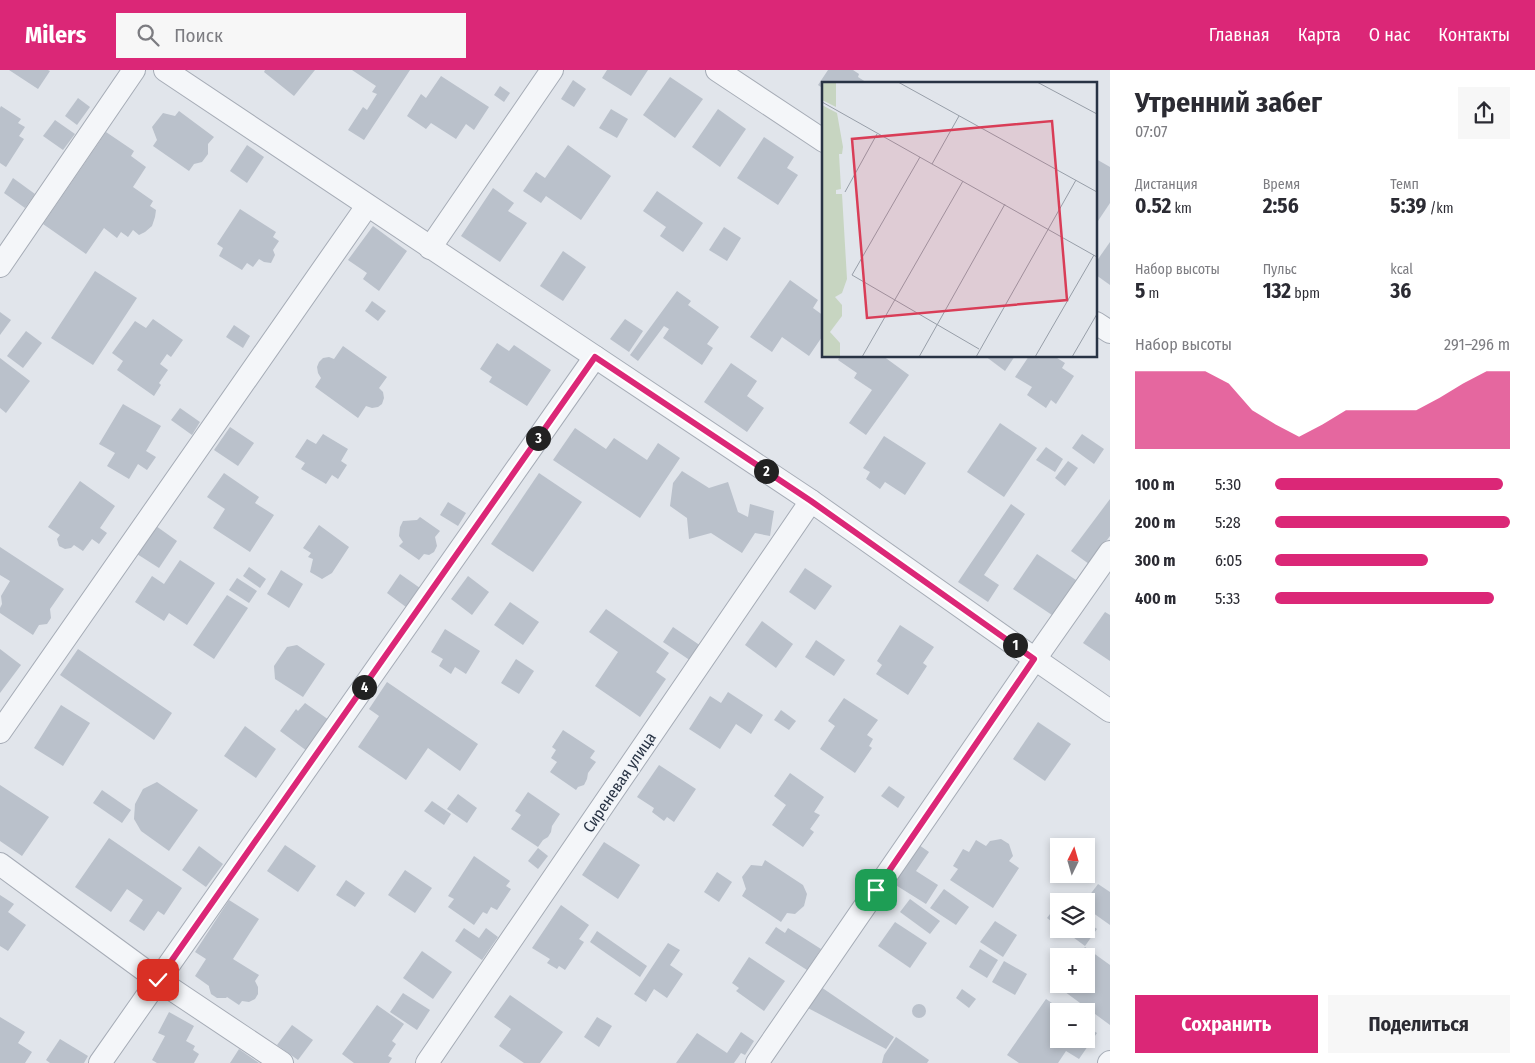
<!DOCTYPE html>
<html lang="ru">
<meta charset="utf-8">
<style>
body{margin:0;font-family:"Fira Sans Condensed",sans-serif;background:#f7f7f7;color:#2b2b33;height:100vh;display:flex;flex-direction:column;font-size:19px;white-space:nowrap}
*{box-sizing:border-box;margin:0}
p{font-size:16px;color:#7c7c81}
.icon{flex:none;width:28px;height:28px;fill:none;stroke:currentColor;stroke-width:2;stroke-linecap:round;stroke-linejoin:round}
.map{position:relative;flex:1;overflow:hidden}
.drawer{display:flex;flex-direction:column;background:#fff;width:425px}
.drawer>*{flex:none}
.needle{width:32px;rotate:5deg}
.buttons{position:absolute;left:1050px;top:768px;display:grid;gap:10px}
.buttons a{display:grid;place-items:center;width:45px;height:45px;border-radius:0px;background:#fff;box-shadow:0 2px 8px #0003;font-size:25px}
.pin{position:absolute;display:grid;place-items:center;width:42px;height:42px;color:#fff;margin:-21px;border-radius:10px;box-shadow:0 2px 8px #0006}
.km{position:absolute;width:25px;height:25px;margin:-12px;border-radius:50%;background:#222;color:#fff;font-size:14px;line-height:25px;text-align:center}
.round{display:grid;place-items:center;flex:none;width:52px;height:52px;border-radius:0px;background:#f7f7f7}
.head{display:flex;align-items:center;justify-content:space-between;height:85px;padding:0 25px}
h1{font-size:28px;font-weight:700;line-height:38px}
.metrics{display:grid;grid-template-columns:repeat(3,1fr);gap:8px;height:85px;padding:5px 25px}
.metrics div{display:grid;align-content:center}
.metrics b{font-size:21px;font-weight:700}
.metrics small{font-size:14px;font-weight:400}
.metrics p{font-size:14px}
.chart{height:140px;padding:10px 25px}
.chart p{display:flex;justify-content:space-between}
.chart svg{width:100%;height:90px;margin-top:5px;fill:#db2777;opacity:.7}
.primary-button{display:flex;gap:10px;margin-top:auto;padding:10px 25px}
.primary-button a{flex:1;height:58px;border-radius:0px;background:#db2777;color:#fff;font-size:20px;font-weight:700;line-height:58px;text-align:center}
.primary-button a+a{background:#f7f7f7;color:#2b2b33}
ul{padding:0 25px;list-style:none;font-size:16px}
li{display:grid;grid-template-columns:80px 60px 1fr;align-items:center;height:38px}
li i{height:12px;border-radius:6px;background:#db2777}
header{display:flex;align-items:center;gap:30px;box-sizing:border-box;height:70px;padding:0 25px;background:#db2777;color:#fff}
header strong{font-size:24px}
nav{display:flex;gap:28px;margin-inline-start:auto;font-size:18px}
.search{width:350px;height:45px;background:#f7f7f7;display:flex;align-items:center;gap:12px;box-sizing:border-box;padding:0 18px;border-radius:0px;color:#7c7c81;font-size:19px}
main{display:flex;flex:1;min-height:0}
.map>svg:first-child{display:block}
.building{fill:#bac1cb}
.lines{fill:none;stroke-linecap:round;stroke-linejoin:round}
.minor-casing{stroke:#a6acb6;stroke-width:24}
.minor{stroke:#f4f6f9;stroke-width:22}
.route-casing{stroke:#fff;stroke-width:10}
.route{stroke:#db2777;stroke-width:6}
.labels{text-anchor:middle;stroke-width:4;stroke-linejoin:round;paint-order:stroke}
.street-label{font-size:16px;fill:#283344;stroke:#f1f4f8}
.inset-road{fill:none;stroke:#979ea8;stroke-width:1}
.view{fill:#d93d57;fill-opacity:0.15;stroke:#d93d57;stroke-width:2.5}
.inset-edge{fill:none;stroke:#283344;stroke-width:2.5}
</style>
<header>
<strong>Milers</strong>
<div class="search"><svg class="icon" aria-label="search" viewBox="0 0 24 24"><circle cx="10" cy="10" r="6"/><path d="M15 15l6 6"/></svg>Поиск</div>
<nav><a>Главная</a><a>Карта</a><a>О нас</a><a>Контакты</a></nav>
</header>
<main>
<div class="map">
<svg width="1110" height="993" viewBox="0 0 1110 993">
<rect width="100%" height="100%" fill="#e1e5eb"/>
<g class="building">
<polygon points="9,0 48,0 50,1 38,19"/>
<polygon points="265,0 315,0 294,26 264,2"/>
<polygon points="352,0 410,0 364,70 348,60 363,37 367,40 377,24 372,22 376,16"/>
<polygon points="607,0 648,0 631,26 602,8"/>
<polygon points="828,0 853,0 859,4 858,7 869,14 824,14 824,19 818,15"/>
<polygon points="441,6 489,37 474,60 466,54 456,69 431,53 426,59 407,46 421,24 426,28"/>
<polygon points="670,7 703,29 675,68 643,45"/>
<polygon points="573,10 586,19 574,37 561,29"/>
<polygon points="500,16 510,23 504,32 494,25"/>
<polygon points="78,28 90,37 77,55 65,46"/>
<polygon points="1,36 21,49 18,53 25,57 19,66 24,69 6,97 0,93 0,38"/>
<polygon points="611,39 628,49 617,68 599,58"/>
<polygon points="718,39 746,59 720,97 692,77"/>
<polygon points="179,41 214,67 208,74 208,84 202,92 194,94 189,101 153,76 157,70 152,57 163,43 175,46"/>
<polygon points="55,50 75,64 63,80 43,66"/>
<polygon points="106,62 134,81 131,86 146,97 133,117 153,131 150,136 156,140 155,147 152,156 145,162 139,165 133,160 128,167 121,162 117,168 104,158 86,184 43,154"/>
<polygon points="764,67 794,87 787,98 798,105 778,135 737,108"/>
<polygon points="247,75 264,87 247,113 230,101"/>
<polygon points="568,75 611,106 581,150 546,126 541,133 523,121 536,102 545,108"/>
<polygon points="1096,89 1110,97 1110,133 1096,154"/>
<polygon points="13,108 35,124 25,138 4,123"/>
<polygon points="493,118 514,133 508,141 527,153 500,192 461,166"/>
<polygon points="657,121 703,153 683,182 660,166 666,157 643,141"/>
<polygon points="240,139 276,162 273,167 279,171 273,180 275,185 271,193 264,192 259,189 253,197 247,193 242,200 219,186 223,178 217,174"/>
<polygon points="373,156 407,181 379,221 363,209 367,203 348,190"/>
<polygon points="724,157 741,168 727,191 709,180"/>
<polygon points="1110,172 1110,215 1096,205 1096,192"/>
<polygon points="563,181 586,197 563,231 540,216"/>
<polygon points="95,201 137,228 93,295 51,268"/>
<polygon points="790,210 818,230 813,238 824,246 824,264 809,286 782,267 772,282 750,267"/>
<polygon points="677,221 691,231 688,235 719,257 707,274 713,278 702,295 663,268 669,259 664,256 638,291 630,285"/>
<polygon points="372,231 386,241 378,251 365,241"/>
<polygon points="0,242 11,250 0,265"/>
<polygon points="153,249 183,270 171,287 167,284 160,294 168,300 159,313 161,315 154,326 117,300 123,291 112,283 135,251 146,258"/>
<polygon points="625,249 643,261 629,282 610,269"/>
<polygon points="234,255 250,266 243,278 226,267"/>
<polygon points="26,261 42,273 23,298 7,286"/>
<polygon points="497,273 509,281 514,275 551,300 527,336 489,312 492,307 480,299"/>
<polygon points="343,276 387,307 379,318 383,322 384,328 382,334 378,337 372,338 366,336 358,348 315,317 321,308 318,303 317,297 319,292 323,288 329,287 334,289"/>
<polygon points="840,286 883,286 909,305 866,365 849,353 872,320 854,308 857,303 838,290"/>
<polygon points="985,286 1015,286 1005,301"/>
<polygon points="1029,286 1054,286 1065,293 1062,298 1074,306 1056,334 1051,330 1046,338 1027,325 1032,317 1015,307"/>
<polygon points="0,288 30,311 6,343 0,338"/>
<polygon points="731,293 757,311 747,326 764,338 747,362 704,332"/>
<polygon points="123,334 161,356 146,381 156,387 147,400 138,394 129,409 107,396 115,383 99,374"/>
<polygon points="180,338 200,352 192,365 171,350"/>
<polygon points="1000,353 1037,378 1004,427 967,402"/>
<polygon points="230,357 254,373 238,396 214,380"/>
<polygon points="575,358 606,379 614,368 647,390 658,373 680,388 640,448 553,390"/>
<polygon points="323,364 348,379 341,391 347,395 338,409 332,405 326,414 301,399 305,393 295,387 307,369 316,374"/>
<polygon points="1082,364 1104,379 1094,394 1072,378"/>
<polygon points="884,366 926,393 905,425 885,412 880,419 866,409 870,402 863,398"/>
<polygon points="1046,377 1063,389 1055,402 1036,390"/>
<polygon points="1068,391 1078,398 1065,416 1055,408"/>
<polygon points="682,401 709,418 728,412 738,442 748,447 750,434 774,441 770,466 755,463 742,483 711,463 689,469 687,448 670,436 673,413"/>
<polygon points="224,403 259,427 255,433 274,445 250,482 213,458 225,439 207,427"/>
<polygon points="539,403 582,432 533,502 491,474"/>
<polygon points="80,411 115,436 100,458 107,463 99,474 92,469 83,481 74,475 71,478 65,479 59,476 57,469 60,465 48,457"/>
<polygon points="1110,429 1110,466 1089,494 1071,481"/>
<polygon points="448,432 466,443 458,456 440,445"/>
<polygon points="1011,434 1025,444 984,505 999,515 988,532 958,512"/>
<polygon points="420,447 440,461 435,467 437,476 434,482 429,485 424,484 419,490 399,476 403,472 399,466 400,457 403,451 417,450"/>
<polygon points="319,455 349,477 332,503 322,509 310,502 313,489 308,487 311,483 303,478"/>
<polygon points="156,456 177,471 159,498 137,484"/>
<polygon points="0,477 64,519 50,539 51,548 47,554 39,555 33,565 0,543 0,538 2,534 1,526 10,511 0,505"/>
<polygon points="1037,484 1076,510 1052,545 1013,519"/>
<polygon points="180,490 215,513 187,555 169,543 164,551 135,532 152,506 164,514"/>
<polygon points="249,497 266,509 260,518 243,506"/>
<polygon points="805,498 832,516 815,540 789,522"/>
<polygon points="281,500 303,514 289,538 267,524"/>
<polygon points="400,504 420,518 406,537 387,523"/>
<polygon points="468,506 489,522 472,545 451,529"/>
<polygon points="237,508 257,521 249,533 229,520"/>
<polygon points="227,525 248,538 214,589 193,575"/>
<polygon points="510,532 539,552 523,575 494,555"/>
<polygon points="606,539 669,583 656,602 666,609 640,647 595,616 618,582 589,562"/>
<polygon points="1105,542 1110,545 1110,591 1083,573"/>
<polygon points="762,551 793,574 776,598 745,575"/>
<polygon points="900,555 934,577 923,593 927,596 908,625 876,604 882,595 877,591"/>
<polygon points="673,557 701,576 691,591 663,572"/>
<polygon points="445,559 480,581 466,604 455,597 451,604 439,596 443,589 431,582"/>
<polygon points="816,570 845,590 834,606 805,587"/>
<polygon points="297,575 325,594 303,627 275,609 274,596 287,577"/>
<polygon points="0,579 21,595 0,623"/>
<polygon points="78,579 172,643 154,670 60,605"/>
<polygon points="516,589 534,601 519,624 501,613"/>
<polygon points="387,612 478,674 460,701 428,678 406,710 358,677 379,646 369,639"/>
<polygon points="728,622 763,645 751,664 736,654 720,679 689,659 710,626 721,633"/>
<polygon points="844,628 878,650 867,665 873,669 869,676 872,678 855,703 820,679 835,656 828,651"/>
<polygon points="305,633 329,650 307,681 280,661 296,639 298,641"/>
<polygon points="61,635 90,653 63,696 34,678"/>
<polygon points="781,640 796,651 789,660 774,650"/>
<polygon points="1038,652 1071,674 1045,711 1013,689"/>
<polygon points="245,656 276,679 256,708 224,686"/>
<polygon points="563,660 595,681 590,688 596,692 588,703 587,709 584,715 578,717 576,720 550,702 557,692 551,688 556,680 552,677"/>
<polygon points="659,695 696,719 674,752 667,747 664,751 652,742 654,738 637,727"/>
<polygon points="790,703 824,727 814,742 820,745 810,759 814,762 803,777 772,755 786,735 774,726"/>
<polygon points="157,712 198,740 169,781 141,761 134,749 135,734 143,719"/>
<polygon points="0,715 49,747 22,786 0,771"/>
<polygon points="889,716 905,727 898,738 881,726"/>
<polygon points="102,720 131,740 122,753 93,733"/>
<polygon points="528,722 560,744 552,756 551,762 548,767 543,770 538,777 511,759 521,745 515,741"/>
<polygon points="458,724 477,738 467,753 447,739"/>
<polygon points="432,731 451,744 444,755 424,741"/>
<polygon points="109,768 182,818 164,845 158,841 144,861 129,851 143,830 127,819 111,842 75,817"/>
<polygon points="1001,769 1009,774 1013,786 1009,791 1019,798 993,838 950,810 958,799 953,796 963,779 969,782 976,770 986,776 990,771"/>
<polygon points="604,772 640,795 618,829 582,805"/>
<polygon points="285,775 316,796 298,822 267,801"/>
<polygon points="919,775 929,782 916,801 938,815 926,834 894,814"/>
<polygon points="199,776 223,794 206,817 182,800"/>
<polygon points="538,778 548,786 538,799 528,791"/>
<polygon points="474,786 510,811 506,816 511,819 497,840 491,837 487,844 483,842 474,855 448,837 454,829 448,826"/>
<polygon points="765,790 803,815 807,824 804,836 795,844 787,843 781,852 742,826 746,819 742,807 751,795 762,796"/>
<polygon points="405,800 432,818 415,843 388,825"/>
<polygon points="717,802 732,812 719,832 704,822"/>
<polygon points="346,810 365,823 355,837 336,825"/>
<polygon points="1098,814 1110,822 1110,855 1086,838 1086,830"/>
<polygon points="944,819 969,837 956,855 930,838"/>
<polygon points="0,825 14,834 8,842 26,855 8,881 0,876"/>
<polygon points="910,829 940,851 930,864 900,842"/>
<polygon points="229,830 259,849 233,889 259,905 255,911 258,917 258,924 255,929 249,932 242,931 239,935 227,927 226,928 217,928 211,924 209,917 209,916 195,906 206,889 195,882"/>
<polygon points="1059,832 1059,857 1047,848"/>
<polygon points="561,835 589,855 579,869 584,872 565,900 559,896 557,899 547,893 550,889 532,878"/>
<polygon points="995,851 1017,865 1003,887 980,872"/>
<polygon points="1086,851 1097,859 1085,876 1062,859 1086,859"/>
<polygon points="895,852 927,873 910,898 878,876"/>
<polygon points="776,857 785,863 788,858 821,879 807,900 765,873"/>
<polygon points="464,858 479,868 486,858 498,867 482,890 455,871"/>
<polygon points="597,861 647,896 640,907 590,872"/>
<polygon points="668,873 680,880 670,895 683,904 667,928 654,919 646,932 634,924"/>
<polygon points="1085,877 1110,895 1110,955 1057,916 1058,914 1086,914 1086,886 1078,886"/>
<polygon points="980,879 998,890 987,908 969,897"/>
<polygon points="422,881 452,902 433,929 403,908"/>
<polygon points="749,887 785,911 764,941 736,921 739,918 732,913"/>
<polygon points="1004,891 1027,904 1015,925 992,912"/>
<polygon points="821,917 894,967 886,979 806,937"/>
<polygon points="962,919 976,929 969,938 956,928"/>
<polygon points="403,923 430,940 417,960 390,942"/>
<polygon points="510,925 563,962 540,993 524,993 499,976 511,959 494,947"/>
<polygon points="1046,929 1064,941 1059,941 1059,969 1086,969 1086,956 1097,963 1079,989 1066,981 1058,993 1019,993 1007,985"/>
<circle cx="919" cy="941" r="7"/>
<polygon points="377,935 404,954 392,971 396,974 388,986 392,988 389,993 354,993 342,984"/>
<polygon points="169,942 194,956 186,971 195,976 193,980 199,984 194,993 157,993 152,990 165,966 158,963"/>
<polygon points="0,947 25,962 18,973 32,982 25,993 0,993"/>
<polygon points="597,947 612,956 599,977 584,967"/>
<polygon points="292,955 313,970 298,990 277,975"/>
<polygon points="741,962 754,971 745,985 741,983 734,993 676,993 697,963 727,983"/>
<polygon points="896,967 929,990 927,993 882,993 884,985"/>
<polygon points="60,969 88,986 84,993 50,993 46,990"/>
<polygon points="239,979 259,993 230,993"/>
</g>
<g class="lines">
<g class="minor-casing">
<g id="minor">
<polyline points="165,0 811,431 1035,589 1110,641"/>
<polyline points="717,0 824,71"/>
<polyline points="430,178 552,0"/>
<polyline points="0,196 134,0"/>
<polyline points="1096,253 1110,262"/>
<polyline points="0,662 367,136"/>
<polyline points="0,794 158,910 282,993"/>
<polyline points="100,993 595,287"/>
<polyline points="427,993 811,431"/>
<polyline points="757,993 1035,589 1110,482"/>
<polyline points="1109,993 1110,992"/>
</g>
</g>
<use href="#minor" class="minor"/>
</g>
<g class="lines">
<g class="route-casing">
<polyline id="route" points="158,910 595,287 811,431 1034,589 876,820"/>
</g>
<use href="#route" class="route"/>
</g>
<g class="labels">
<g class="street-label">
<text transform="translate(619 712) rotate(-56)" y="6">Сиреневая улица</text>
</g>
</g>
<g transform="translate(822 12)">
<rect width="275" height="275" fill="#e1e5eb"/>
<path d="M 0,0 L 14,0 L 14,25 L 0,18 ZM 0,23 L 15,31 L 21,65 L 20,72 L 17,72 L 19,107 L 14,108 L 14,112 L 20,112 L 25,197 L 20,211 L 13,215 L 20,223 L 20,234 L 8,250 L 18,261 L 18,275 L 0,275 Z" fill="#c7d5c1"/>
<path class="inset-road" d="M 76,0 L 275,110M 215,0 L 275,32M 0,20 L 275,175M 98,75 L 30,193 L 157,267M 110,82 L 137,34M 23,110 L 55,52M 40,275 L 141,99M 97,275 L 183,122M 154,275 L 254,98M 213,275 L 272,173M 250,275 L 275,232"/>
<path class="view" d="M 230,39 L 245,218 L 45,236 L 30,57 Z"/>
<rect width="275" height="275" class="inset-edge"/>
</g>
</svg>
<div class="buttons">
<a><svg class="needle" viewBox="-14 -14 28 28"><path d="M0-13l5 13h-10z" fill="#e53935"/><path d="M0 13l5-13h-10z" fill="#7c7c81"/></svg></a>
<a><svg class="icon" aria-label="layers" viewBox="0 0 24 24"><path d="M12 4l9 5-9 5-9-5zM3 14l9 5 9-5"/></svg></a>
<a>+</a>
<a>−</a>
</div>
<div class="pin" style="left:876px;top:820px;background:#1e9e55"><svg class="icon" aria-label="arrive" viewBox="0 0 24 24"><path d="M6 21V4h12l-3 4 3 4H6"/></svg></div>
<div class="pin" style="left:158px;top:910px;background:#d93025"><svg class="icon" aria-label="check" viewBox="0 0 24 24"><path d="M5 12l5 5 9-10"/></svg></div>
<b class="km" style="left:1015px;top:575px">1</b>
<b class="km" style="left:766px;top:401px">2</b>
<b class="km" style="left:538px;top:368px">3</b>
<b class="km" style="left:364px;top:617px">4</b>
</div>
<section class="drawer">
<div class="head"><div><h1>Утренний забег</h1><p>07:07</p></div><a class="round"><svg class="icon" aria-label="share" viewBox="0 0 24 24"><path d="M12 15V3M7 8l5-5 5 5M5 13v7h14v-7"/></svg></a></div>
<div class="metrics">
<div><p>Дистанция</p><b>0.52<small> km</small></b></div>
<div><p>Время</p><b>2:56</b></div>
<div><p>Темп</p><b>5:39<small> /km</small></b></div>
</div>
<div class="metrics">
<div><p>Набор высоты</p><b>5<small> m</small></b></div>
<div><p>Пульс</p><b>132<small> bpm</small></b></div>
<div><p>kcal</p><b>36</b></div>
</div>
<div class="chart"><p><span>Набор высоты</span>291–296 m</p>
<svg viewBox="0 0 160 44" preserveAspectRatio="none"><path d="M0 44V6L10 6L20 6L30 6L40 12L50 25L60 32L70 38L80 32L90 25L100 25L110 25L120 25L130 19L140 12L150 6L160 6V44z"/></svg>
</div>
<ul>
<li><b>100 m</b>5:30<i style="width:97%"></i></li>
<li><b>200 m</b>5:28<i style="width:100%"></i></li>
<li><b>300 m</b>6:05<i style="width:65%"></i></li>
<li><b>400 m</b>5:33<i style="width:93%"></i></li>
</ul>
<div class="primary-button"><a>Сохранить</a><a>Поделиться</a></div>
</section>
</main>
